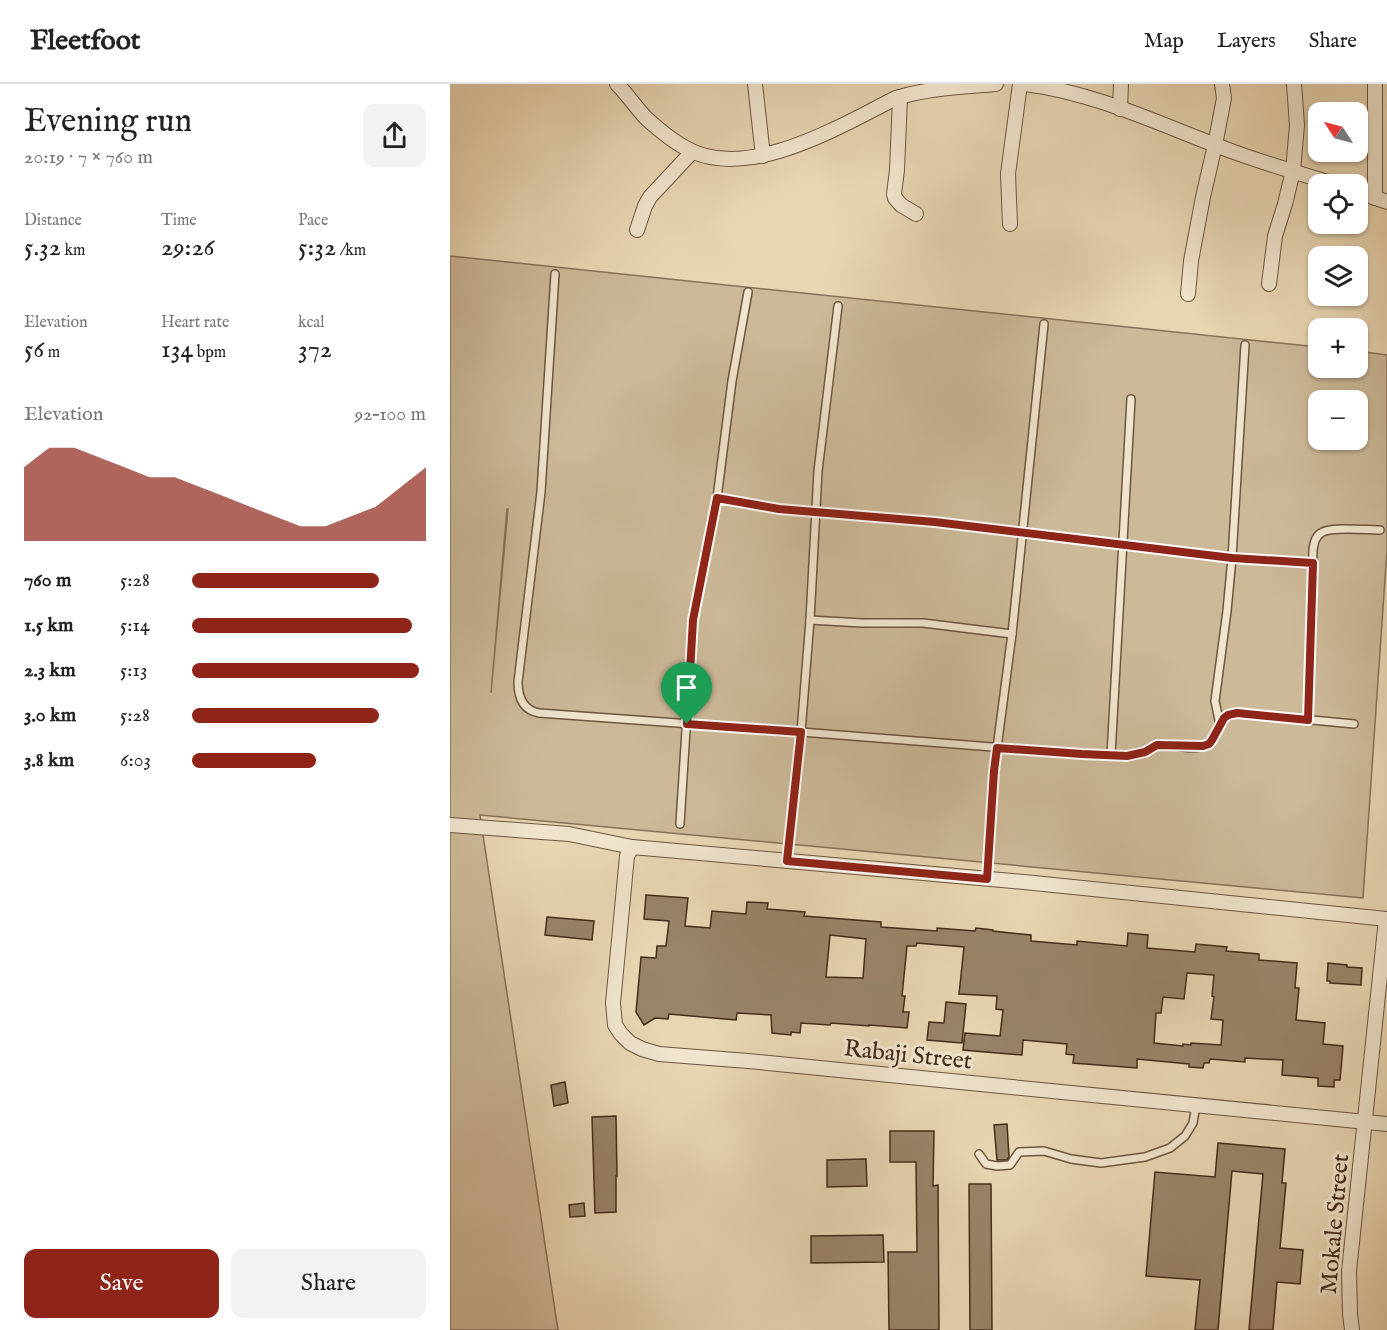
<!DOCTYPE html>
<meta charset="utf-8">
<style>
body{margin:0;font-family:"IM FELL English",serif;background:#f2f2f2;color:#222;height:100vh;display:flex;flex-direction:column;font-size:22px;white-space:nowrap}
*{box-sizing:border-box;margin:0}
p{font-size:20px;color:#767676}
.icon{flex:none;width:33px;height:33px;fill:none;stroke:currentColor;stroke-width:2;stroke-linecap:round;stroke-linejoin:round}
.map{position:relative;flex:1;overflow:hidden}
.panel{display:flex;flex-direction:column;background:#fff;width:450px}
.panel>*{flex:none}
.needle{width:39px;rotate:306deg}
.fabs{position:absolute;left:858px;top:18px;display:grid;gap:12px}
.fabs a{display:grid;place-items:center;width:60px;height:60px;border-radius:12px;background:#fff;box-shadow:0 2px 4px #0004;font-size:30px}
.pin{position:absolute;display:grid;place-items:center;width:51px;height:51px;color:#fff;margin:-62px -26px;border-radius:50% 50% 50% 0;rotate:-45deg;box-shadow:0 0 6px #0007}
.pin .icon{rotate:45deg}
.round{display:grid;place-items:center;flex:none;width:63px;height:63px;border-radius:12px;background:#f2f2f2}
.overview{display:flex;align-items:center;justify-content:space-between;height:102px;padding:0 24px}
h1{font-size:33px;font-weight:600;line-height:45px}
.metrics{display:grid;grid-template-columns:repeat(3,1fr);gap:9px;height:102px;padding:6px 24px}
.metrics div{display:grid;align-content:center}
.metrics b{font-size:26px;font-weight:600}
.metrics small{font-size:16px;font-weight:400}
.metrics p{font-size:16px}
.chart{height:168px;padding:12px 24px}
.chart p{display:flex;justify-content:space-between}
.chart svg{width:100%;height:108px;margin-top:6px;fill:#8f2418;opacity:.7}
.primary-button{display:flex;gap:12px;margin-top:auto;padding:12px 24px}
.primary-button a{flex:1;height:69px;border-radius:12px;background:#8f2418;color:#fff;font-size:24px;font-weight:600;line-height:69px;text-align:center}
.primary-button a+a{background:#f2f2f2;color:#222}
ul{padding:0 24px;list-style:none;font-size:20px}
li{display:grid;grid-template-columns:96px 72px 1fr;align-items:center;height:45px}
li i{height:15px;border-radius:8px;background:#8f2418}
header{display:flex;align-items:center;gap:36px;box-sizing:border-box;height:84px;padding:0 30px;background:#fff;border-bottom:2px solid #e0e0e0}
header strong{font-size:28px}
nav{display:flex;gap:33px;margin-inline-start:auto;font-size:21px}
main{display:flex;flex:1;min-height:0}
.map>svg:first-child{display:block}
.green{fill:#ccb998;stroke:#887258;stroke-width:1.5;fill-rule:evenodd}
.building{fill:#998469;stroke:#442c19;stroke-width:1.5;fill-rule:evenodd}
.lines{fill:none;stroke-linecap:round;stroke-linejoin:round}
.lane-casing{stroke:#6d563f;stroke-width:10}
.street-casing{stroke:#6d563f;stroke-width:16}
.lane{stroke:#f0e4cd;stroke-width:7}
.street{stroke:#f0e4cd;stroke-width:14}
.route-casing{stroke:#fff;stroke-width:12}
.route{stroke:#8f2418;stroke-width:8}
.labels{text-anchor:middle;stroke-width:6;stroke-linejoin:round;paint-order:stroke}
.street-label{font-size:24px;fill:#442c19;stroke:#f0e4cd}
</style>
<header>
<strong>Fleetfoot</strong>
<nav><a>Map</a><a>Layers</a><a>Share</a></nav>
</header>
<main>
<section class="panel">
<div class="overview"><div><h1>Evening run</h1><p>20:19 · 7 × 760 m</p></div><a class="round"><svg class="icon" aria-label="share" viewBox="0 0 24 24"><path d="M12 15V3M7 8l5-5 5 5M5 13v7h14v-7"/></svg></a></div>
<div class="metrics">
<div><p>Distance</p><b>5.32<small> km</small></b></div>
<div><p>Time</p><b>29:26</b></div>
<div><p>Pace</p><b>5:32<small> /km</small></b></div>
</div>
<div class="metrics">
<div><p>Elevation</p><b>56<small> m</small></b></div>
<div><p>Heart rate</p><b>134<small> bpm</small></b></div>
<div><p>kcal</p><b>372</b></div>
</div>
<div class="chart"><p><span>Elevation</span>92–100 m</p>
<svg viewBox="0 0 160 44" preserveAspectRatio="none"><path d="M0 44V14L10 6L20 6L30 10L40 14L50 18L60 18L70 22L80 26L90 30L100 34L110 38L120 38L130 34L140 30L150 22L160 14V44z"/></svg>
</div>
<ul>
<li><b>760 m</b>5:28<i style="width:80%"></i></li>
<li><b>1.5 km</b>5:14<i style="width:94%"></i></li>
<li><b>2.3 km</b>5:13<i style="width:97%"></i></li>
<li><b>3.0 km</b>5:28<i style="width:80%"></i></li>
<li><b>3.8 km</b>6:03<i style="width:53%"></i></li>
</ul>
<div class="primary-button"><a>Save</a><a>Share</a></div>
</section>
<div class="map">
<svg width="937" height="1246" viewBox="0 0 937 1246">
<rect width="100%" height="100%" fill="#e8d6b2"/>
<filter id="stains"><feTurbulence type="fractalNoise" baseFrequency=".00333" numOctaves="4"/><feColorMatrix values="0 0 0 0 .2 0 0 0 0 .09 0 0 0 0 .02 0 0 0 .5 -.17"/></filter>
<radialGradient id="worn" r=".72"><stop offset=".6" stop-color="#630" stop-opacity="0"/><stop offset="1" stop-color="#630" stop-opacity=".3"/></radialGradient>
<path class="green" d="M 0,172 L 868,263 L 868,284 L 908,284 L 908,267 L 937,271 L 937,466 L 913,814 L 30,731 L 108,1246 L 0,1246 ZM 868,316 L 908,316 L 908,356 L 868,356 ZM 57,425 L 58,425 L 41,609 Z"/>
<g class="building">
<path d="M 196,811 L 238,814 L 235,842 L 260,844 L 262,827 L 296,830 L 297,818 L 318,819 L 317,825 L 355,828 L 354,832 L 431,838 L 431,843 L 487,847 L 487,844 L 525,847 L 526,844 L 543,846 L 543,847 L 581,851 L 581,857 L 627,861 L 627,857 L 677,862 L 678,849 L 698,851 L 697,864 L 745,868 L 746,860 L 777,863 L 776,867 L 809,870 L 809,876 L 847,879 L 845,904 L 849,904 L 846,936 L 875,939 L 873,960 L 893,962 L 890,996 L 884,996 L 884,1003 L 868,1002 L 868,994 L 832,991 L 833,976 L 795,974 L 795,978 L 760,975 L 759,979 L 754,979 L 753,984 L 739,983 L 739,980 L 687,975 L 687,984 L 623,979 L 624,971 L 616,970 L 617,960 L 573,956 L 572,971 L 513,966 L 515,949 L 550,952 L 553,926 L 546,925 L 547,912 L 509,910 L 514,863 L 467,859 L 466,862 L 457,862 L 452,912 L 455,912 L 453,928 L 459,928 L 457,944 L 419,941 L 419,942 L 381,939 L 380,941 L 351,939 L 350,949 L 341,948 L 341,951 L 322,949 L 321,931 L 287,929 L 286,936 L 219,930 L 218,935 L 205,934 L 194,941 L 186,928 L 191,873 L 206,874 L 207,862 L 216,862 L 219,837 L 194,835 ZM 380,851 L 416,855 L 413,894 L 376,893 ZM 737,889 L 764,891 L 762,912 L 764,913 L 761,935 L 773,936 L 771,961 L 741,959 L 741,961 L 733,960 L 733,962 L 704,959 L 706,929 L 711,929 L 713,913 L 734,915 Z"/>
<polygon points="97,833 144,837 142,856 95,851"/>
<polygon points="878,879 897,881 897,883 912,884 911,901 880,899 880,897 877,897"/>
<polygon points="496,918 516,920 512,959 477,956 479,938 494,939"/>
<polygon points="115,998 118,1019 104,1022 101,1001"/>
<polygon points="166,1032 167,1092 166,1092 166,1128 145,1129 142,1033"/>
<polygon points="557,1040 559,1073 557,1076 547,1076 544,1041"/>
<polygon points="440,1047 484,1047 483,1102 488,1101 489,1246 439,1246 438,1168 467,1168 466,1078 440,1078"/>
<polygon points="768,1059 835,1065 832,1099 836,1099 830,1164 853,1166 850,1200 827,1198 823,1246 799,1246 813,1090 782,1087 768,1246 745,1246 750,1196 696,1192 705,1088 765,1093"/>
<polygon points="416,1075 417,1102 377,1103 377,1076"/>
<polygon points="519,1100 541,1100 542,1246 520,1246"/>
<polygon points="134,1119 135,1132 120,1133 119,1121"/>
<polygon points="433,1151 434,1178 361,1179 361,1152"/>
</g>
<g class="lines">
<g class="lane-casing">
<g id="lane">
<path d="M 105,190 L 91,408 L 68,598 C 68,613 73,626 89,629 L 351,648 L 632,670 C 652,671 673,674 693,669 C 699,667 703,661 709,661 C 724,659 742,668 756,661 C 772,654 763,633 787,629 L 904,640"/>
<polyline points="267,414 329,425 485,438 782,474 863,479"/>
<polyline points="360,536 412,539 473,539 562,550"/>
<path d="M 858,636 L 863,466 C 864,459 865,453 871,449 C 880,442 917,446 930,446"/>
<polyline points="770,641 765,617 777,527 782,474 795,261"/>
<polyline points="661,671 681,315"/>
<polyline points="230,740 243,536 267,414 282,297 298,208"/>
<polyline points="337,777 351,648 360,536 368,387 388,222"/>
<polyline points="537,795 544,687 562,550 594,240"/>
<polyline points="529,1070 536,1080 547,1082 560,1081 569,1068 594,1067 621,1075 651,1079 695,1073 720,1064 735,1052 743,1039 746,1021"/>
</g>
</g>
<g class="street-casing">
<g id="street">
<path d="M 167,0 C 178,11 186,24 197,35 C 206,43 223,57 234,63 C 295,100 390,42 446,14 C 478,4 513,3 546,0"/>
<polyline points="305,0 313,72"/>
<path d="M 575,0 C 648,9 715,43 784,68 C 817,80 851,90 884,100"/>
<polyline points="450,13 447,86 444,110 445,114 451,121 466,130"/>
<polyline points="670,25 671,0"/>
<polyline points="908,108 937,118"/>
<polyline points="925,114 925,0"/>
<polyline points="560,140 558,90 570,0"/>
<polyline points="187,146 195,122 200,113 242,68"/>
<polyline points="819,200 825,152 835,120 843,87 847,41 844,0"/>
<polyline points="738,210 741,177 753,113 765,61 774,14 772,0"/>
<polyline points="0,741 119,750 182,763 574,798 937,835"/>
<polyline points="182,763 177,772 163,919 165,941 171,950 180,959 192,965 209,970 298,977 937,1040"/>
<polyline points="902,1246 900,1230 899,1187 936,835"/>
</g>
</g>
<use href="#lane" class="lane"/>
<use href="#street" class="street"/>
</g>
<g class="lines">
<g class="route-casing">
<polygon id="route" points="267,414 329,425 485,438 782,474 863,479 858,636 787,629 778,631 774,634 762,656 759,660 753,662 707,661 695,668 677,672 632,670 547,664 544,687 537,795 337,777 351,648 237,640 243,536"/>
</g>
<use href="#route" class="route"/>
</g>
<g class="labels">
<g class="street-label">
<text transform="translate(458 970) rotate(6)" y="8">Rabaji Street</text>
<text transform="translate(884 1140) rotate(-85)" y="8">Mokale Street</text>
</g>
</g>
<rect width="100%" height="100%" filter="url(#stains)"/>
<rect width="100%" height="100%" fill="url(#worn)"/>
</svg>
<div class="fabs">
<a><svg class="needle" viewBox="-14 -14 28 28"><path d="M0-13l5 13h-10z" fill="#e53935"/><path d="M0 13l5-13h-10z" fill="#767676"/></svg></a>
<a><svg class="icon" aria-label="locate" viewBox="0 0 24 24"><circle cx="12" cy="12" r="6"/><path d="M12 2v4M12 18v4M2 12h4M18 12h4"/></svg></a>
<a><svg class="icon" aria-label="layers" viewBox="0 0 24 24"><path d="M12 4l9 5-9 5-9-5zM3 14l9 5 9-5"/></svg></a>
<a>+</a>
<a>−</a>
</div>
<div class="pin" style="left:237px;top:640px;background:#1e9e55"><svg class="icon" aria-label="arrive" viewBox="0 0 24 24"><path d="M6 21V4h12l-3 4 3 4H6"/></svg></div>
</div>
</main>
